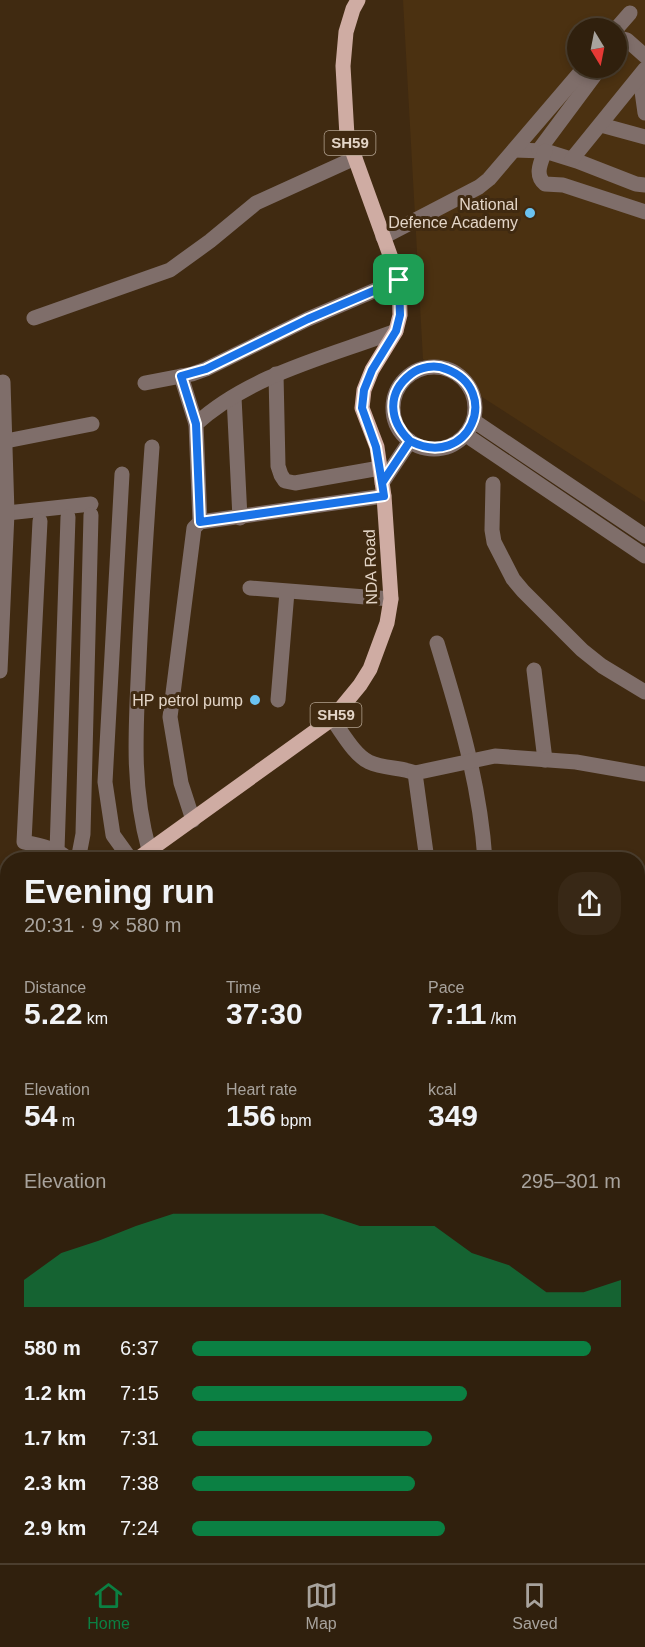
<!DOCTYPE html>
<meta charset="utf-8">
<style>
body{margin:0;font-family:Helvetica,sans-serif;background:#382816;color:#f1f3f6;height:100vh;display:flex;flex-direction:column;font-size:22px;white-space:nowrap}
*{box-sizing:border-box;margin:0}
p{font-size:20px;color:#a8a39d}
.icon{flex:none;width:33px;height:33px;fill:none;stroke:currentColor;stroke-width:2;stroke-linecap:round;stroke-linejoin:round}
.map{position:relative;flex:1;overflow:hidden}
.side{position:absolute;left:0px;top:852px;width:645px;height:711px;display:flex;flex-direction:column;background:#30200d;border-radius:24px 24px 0 0;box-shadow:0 3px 9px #0003,0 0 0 2px #4b3e2e}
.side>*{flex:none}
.needle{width:39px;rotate:170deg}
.controls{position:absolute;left:567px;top:18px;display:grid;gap:12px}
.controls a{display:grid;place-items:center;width:60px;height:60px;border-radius:50%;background:#30200d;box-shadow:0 3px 9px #0003,0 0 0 2px #4b3e2e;font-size:30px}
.pin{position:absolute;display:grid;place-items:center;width:51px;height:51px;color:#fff;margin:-26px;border-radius:12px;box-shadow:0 3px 9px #0006}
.round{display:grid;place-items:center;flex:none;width:63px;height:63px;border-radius:24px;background:#382816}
.overview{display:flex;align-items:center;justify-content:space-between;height:102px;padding:0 24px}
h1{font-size:33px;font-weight:600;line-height:45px}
.metrics{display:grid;grid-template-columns:repeat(3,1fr);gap:9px;height:102px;padding:6px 24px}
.metrics div{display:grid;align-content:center}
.metrics b{font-size:30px;font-weight:600}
.metrics small{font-size:16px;font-weight:400}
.metrics p{font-size:16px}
.chart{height:168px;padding:12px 24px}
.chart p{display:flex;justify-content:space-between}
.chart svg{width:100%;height:108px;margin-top:6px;fill:#0b8043;opacity:.7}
ul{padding:0 24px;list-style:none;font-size:20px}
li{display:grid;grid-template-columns:96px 72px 1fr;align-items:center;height:45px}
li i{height:15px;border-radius:8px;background:#0b8043}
.tab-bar{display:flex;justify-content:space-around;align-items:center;height:84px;border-top:2px solid #4b3e2e;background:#30200d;font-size:16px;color:#a8a39d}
.tab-bar a{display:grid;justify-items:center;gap:3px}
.tab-bar .selected{color:#0b8043}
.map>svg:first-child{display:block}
.built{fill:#4b3111;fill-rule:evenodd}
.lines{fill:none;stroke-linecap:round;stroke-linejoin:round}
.minor{stroke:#7f6e6a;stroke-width:15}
.major{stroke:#cfaca3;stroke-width:15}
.route-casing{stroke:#fff;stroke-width:12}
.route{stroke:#1a73e8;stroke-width:8}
.poi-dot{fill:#6bc3f2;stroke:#402a11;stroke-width:2}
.labels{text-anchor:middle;stroke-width:6;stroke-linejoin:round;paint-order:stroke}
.shield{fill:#402a11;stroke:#b2a290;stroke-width:1.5}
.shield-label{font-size:15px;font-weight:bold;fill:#e3d5c7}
.poi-label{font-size:16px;fill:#e3d5c7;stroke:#402a11;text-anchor:end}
.street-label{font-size:16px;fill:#e3d5c7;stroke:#402a11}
</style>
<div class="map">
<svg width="645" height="1563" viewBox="0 0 645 1563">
<rect width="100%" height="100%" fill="#402a11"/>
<path class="built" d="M 403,0 L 645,0 L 645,502 L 423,359 ZM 578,28 L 616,28 L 616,68 L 578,68 Z"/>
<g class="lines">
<g class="minor">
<polyline points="616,29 630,13"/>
<polyline points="616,46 623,39 627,40 645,56"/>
<polyline points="640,77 645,113"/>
<polyline points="601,125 645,137"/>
<polyline points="514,150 545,151 577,161 636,184 645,185"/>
<polyline points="539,150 600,68"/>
<path d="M 545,151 C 541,162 534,175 545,184 L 563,185 L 645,212"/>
<polyline points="572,159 645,69"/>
<polyline points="383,237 479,187 489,179 584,68"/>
<polyline points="34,318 170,270 210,241 256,203 355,158"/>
<circle cx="434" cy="408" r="41"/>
<polyline points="276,374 278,466 281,475 285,481 295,483 380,468"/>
<polyline points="181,376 196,424"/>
<polyline points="145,383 192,374 206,369 308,319 399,280"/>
<polyline points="234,397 240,518"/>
<polyline points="474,421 645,536"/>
<polyline points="466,435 645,556"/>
<polyline points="6,441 92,424"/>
<polyline points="122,474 105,782 113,835 131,860"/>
<polyline points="382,483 410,441"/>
<polyline points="493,484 492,530 494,542 513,579 523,591 582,650 602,666 645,692"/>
<polyline points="7,513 91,504"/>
<path d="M 40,521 L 24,842 C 40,846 57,848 69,860"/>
<path d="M 200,522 L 196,424 C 249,375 330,356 396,331"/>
<polyline points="250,588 391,599"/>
<path d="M 437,643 C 459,715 480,784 485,860"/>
<polyline points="534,670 545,760"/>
<polyline points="0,671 7,513 3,382"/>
<polyline points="278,700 287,592"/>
<path d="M 332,719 C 342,732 354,755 369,762 C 384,769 401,767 415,773"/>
<polyline points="193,820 181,783 170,717 194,528 200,522 384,496"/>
<path d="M 149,850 C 131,785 136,727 139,660 C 142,589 147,518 152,447"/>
<polyline points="57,851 68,517"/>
<polyline points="76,860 79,855 83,834 91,515"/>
<polyline points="427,860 415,773 495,756 576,762 645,774"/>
<polyline points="0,920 8,917"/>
<polyline points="638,1018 645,1019"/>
<polyline points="0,1091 8,1108"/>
<polyline points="638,1110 645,1110"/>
<polyline points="638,1125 645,1126"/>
<polyline points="0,1196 8,1190"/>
<polyline points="1,1333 8,1372"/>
<polyline points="638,1412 645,1410"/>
<polyline points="638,1477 645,1475"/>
<polyline points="638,1538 645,1536"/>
<polyline points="16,1556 16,1563"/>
<polyline points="173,1556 175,1563"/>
<polyline points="336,1556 346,1563"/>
<polyline points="525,1563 555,1556"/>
</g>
<g class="major">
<polyline points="136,860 332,719 360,685 370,669 387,623 391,599 384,496 377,447 362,408 364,390 372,370 396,331 400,315 399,280 347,136 343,66 346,32 353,9 358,0"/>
<polyline points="0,1039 8,1034"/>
</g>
</g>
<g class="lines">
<g class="route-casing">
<path id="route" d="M 399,280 L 400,315 L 396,331 L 372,370 L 364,390 L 362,408 L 376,447 L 382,483 L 410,441 C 469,471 503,390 446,369 C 435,364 420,367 411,374 C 386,393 389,421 410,441 L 382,483 L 384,496 L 200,522 L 196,424 L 181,376 L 206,369 L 308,319 L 399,280"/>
</g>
<use href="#route" class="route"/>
</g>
<g class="poi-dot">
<circle cx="530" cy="213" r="6"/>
<circle cx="255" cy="700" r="6"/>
</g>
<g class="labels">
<g class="shield">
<rect x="324.5" y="131" width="51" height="24" rx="4.5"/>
<rect x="310.5" y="703" width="51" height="24" rx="4.5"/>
</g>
<g class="shield-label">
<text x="350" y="148">SH59</text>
<text x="336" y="720">SH59</text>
</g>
<g class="poi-label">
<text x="518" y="210">National<tspan x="518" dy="18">Defence Academy</tspan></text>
<text x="243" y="706">HP petrol pump</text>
</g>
<g class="street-label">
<text transform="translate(370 567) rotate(-92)" y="6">NDA Road</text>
</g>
</g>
</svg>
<div class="controls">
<a><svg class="needle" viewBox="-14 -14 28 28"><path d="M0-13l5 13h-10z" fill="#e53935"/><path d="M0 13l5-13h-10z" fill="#a8a39d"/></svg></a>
</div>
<div class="pin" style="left:399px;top:280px;background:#1e9e55"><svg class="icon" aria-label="arrive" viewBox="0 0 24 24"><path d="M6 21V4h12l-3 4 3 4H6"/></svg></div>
<section class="side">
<div class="overview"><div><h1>Evening run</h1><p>20:31 · 9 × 580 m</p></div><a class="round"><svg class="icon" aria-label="share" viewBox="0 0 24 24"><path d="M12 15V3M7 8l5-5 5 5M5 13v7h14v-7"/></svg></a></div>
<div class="metrics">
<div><p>Distance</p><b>5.22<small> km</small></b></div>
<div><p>Time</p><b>37:30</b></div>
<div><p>Pace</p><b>7:11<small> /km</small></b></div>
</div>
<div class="metrics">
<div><p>Elevation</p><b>54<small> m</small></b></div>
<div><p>Heart rate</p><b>156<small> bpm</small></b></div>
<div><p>kcal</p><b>349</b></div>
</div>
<div class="chart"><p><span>Elevation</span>295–301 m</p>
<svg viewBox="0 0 160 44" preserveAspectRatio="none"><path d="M0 44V33L10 22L20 17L30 11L40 6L50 6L60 6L70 6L80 6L90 11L100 11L110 11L120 22L130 27L140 38L150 38L160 33V44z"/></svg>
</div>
<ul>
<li><b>580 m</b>6:37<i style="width:93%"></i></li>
<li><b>1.2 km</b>7:15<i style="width:64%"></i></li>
<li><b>1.7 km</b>7:31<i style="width:56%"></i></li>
<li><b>2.3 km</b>7:38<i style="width:52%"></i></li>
<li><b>2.9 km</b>7:24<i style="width:59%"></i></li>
</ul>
</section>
</div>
<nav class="tab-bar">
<a class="selected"><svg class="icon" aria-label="home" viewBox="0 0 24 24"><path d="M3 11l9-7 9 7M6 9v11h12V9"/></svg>Home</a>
<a><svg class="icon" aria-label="map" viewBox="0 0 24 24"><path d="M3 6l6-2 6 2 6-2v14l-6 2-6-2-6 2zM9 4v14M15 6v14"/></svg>Map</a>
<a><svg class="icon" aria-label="saved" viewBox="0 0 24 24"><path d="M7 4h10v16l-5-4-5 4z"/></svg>Saved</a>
</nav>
